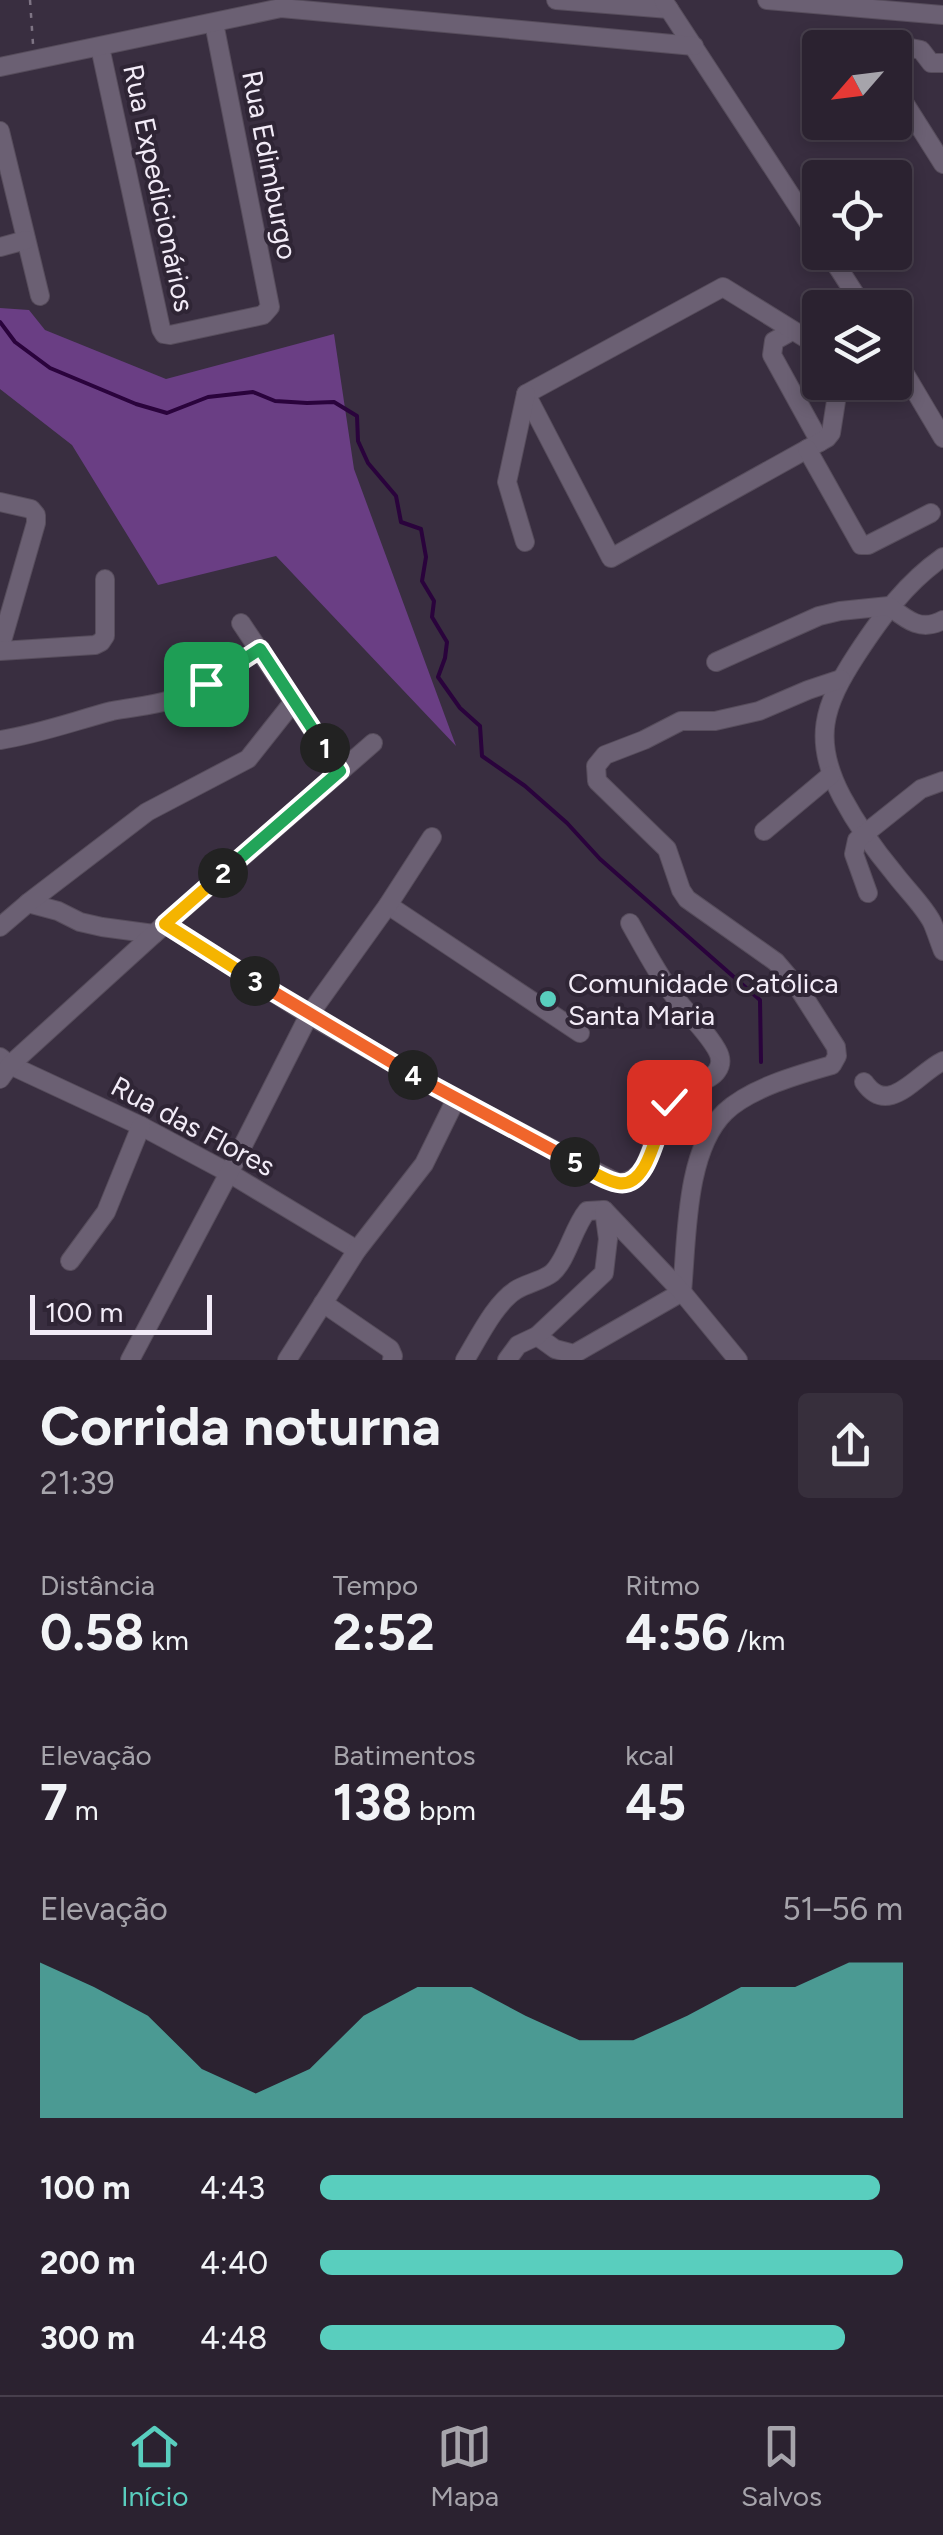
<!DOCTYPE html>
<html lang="pt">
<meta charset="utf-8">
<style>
body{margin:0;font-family:Figtree,sans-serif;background:#372f3c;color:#f1f3f6;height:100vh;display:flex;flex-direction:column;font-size:38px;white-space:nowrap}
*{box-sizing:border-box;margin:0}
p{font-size:32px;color:#a6a4ab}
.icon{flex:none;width:55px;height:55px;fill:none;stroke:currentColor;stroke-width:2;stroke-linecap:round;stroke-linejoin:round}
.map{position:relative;height:1360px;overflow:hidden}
.panel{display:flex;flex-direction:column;background:#2b2230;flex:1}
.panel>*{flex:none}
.needle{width:65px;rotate:242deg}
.tools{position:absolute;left:802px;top:30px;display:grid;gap:20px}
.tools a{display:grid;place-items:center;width:110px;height:110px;border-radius:10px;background:#2b2230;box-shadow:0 5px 15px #0003,0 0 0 2px #473f4c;font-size:50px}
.scale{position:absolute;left:30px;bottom:25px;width:182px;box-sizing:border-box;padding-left:10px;border:5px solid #f2ebf7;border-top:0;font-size:28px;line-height:35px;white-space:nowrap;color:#f2ebf7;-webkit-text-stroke:8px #2f2535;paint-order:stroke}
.pin{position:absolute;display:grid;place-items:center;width:85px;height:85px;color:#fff;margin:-42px;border-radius:20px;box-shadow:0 5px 15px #0006}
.km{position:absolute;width:50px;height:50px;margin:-25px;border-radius:50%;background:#222;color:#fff;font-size:28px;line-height:50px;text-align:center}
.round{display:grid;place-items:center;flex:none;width:105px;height:105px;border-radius:10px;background:#372f3c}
.head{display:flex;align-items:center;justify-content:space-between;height:170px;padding:0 40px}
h1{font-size:55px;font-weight:700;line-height:75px}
.figures{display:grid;grid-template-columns:repeat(3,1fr);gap:15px;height:170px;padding:10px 40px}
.figures div{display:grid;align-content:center}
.figures b{font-size:50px;font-weight:700}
.figures small{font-size:28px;font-weight:400}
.figures p{font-size:28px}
.chart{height:280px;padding:20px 40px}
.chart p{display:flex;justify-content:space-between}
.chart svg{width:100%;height:180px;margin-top:10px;fill:#59cebe;opacity:.7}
ul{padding:0 40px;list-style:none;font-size:32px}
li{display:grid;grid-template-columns:160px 120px 1fr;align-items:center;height:75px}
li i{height:25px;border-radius:12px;background:#59cebe}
.tab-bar{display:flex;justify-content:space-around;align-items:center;height:140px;border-top:2px solid #473f4c;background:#2b2230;font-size:28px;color:#a6a4ab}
.tab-bar a{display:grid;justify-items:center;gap:5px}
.tab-bar .current{color:#59cebe}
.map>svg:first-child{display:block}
.green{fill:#6a3e84}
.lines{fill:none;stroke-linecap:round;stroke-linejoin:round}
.stream{stroke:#2a033c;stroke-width:4}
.minor-casing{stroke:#574d5c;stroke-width:20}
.path{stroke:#7e7484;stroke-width:2.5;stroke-dasharray:5 8;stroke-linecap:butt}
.minor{stroke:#6b6073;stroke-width:18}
.split-1-casing{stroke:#fff;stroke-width:20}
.split-2-casing{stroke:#fff;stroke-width:20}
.split-3-casing{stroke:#fff;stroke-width:20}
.split-4-casing{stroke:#fff;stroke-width:20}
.split-5-casing{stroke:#fff;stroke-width:20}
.split-6-casing{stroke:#fff;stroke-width:20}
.split-1{stroke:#22a559;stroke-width:12}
.split-2{stroke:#22a559;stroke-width:12}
.split-3{stroke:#f5b400;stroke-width:12}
.split-4{stroke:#f0652b;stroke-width:12}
.split-5{stroke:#f0652b;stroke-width:12}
.split-6{stroke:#f5b400;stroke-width:12}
.poi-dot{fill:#59cebe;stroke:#2f2535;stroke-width:4}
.labels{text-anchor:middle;stroke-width:8;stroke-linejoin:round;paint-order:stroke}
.street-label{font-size:28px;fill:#f2ebf7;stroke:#2f2535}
.poi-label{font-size:28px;fill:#f2ebf7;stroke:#2f2535;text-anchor:start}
</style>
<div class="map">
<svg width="943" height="1360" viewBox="0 0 943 1360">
<rect width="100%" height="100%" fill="#392e40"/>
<polygon class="green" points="0,308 29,310 45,330 166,379 334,334 354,469 456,746 276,556 158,585 72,445 0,389"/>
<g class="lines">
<polyline class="stream" points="0,322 15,342 50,368 136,404 167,413 208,397 253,392 275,401 307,403 334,402 357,416 358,441 368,463 396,496 401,522 421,529 426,557 422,581 434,601 432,617 447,642 445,658 438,677 460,708 480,726 482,756 525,786 567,823 600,859 760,1000 761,1062"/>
<g class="minor-casing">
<g id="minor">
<polyline points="556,0 669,9"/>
<polyline points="663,0 820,240"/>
<polyline points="767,0 943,15"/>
<polyline points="100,47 161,329 164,334 170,335 263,315 270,307 214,23"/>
<polyline points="895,50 906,47 921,50 931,63 943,63"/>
<polyline points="0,67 281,8 694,46"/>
<polyline points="895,88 943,164"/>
<polyline points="0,131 40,296"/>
<polyline points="0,247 26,240"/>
<polyline points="828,252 864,308"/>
<polyline points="792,331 774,341 772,355 820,442"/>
<polyline points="820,347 723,287 526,394 611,558 827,438 831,433 839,382"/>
<polyline points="895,357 943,438"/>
<polyline points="807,449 861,545 868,545 931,513"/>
<polyline points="0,502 31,509 36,515 36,523 0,648"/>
<polyline points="525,542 507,482 526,394"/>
<path d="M 943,557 C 906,583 882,616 857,654 C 823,706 812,740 842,797 C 857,825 874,849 894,873 C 906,889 923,905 932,922 C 936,931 939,941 943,951"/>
<polyline points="241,623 340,771"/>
<polyline points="0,651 95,645 101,642 105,636 105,579"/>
<path d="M 716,662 L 819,616 L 840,611 L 889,606 C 907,620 921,632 943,620"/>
<path d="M 0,740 C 39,734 74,721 112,711 C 132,707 153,706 173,699 C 204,689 232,667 260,649"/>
<polyline points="764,831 831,775"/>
<polyline points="868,893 854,854 857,840 921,789 943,781"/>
<polyline points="28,903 58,911 80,922 102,927 154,934"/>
<polyline points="388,905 580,1033"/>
<path d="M 165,924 L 309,1015 L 456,1099 L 618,1183 C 648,1181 650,1151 658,1126 C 665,1104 677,1093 698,1083 C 705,1080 713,1077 717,1071 C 722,1064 721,1057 717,1050 C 706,1030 687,1014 674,996 C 657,973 644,948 630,923"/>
<polyline points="0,927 28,903 147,812 248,759 294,701"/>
<polyline points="0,1057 10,1065 141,1126 229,1173 357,1250"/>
<polyline points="0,1079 10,1065 154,934 373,743"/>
<path d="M 864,1082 C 889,1118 916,1074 943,1061"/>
<polyline points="70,1261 106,1212 141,1126"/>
<polyline points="323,1303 390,1349 393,1356 392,1360"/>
<path d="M 537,1336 L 555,1349 L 574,1354 L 682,1292 C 687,1239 685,1151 725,1112 C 750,1088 800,1074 832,1065 L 837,1056 L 836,1047 L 799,989 L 776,962 L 687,899 L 681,890 L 667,849 L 597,781 L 596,766 L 605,755 L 644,740 L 681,721 L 715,721 L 759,711 L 808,690 L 841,679"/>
<polyline points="130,1360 229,1173 309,1015 388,905 432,837"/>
<polyline points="287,1360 357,1250 424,1164 456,1099"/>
<path d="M 465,1360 C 478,1339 495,1303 516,1290 C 527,1283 542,1281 552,1273 C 567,1260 573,1228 587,1211 L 604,1210"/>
<polyline points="507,1360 518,1345 537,1336 604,1273 608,1239 604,1210 682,1292 738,1360"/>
</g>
</g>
<polyline class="path" points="30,0 33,44"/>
<use href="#minor" class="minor"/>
</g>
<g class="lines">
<g class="split-1-casing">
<polyline id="split-1" points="206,684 260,649 325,748"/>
</g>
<g class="split-2-casing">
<polyline id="split-2" points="223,873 340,771 325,748"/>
</g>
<g class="split-3-casing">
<polyline id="split-3" points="223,873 165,924 255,981"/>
</g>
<g class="split-4-casing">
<polyline id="split-4" points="255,981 413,1075"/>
</g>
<g class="split-5-casing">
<polyline id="split-5" points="413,1075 575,1162"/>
</g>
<g class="split-6-casing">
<path id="split-6" d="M 575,1162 C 587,1169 603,1180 618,1183 C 650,1189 657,1123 669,1102"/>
</g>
<use href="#split-1" class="split-1"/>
<use href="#split-2" class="split-2"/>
<use href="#split-3" class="split-3"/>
<use href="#split-4" class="split-4"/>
<use href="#split-5" class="split-5"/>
<use href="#split-6" class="split-6"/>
</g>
<circle class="poi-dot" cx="548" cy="999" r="10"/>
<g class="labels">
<g class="street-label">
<text transform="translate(270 165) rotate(79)" y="10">Rua Edimburgo</text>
<text transform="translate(159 188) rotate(78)" y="10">Rua Expedicionários</text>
<text transform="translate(193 1126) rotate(28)" y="10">Rua das Flores</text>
</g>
<g class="poi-label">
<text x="568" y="993">Comunidade Católica<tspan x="568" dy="32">Santa Maria</tspan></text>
</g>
</g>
</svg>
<div class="tools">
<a><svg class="needle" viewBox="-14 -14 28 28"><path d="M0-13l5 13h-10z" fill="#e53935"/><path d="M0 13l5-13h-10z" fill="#a6a4ab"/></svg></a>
<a><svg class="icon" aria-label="locate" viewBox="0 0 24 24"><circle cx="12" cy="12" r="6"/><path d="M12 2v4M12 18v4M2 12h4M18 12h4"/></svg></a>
<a><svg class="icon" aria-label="layers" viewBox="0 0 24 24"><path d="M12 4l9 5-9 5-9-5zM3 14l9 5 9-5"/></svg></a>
</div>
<div class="scale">100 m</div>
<div class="pin" style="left:206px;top:684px;background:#1e9e55"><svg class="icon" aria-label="arrive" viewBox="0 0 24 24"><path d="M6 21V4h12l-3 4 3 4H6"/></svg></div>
<div class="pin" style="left:669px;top:1102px;background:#d93025"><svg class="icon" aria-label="check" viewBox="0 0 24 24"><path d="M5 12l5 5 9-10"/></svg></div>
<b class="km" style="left:325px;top:748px">1</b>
<b class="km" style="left:223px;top:873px">2</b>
<b class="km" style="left:255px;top:981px">3</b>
<b class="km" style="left:413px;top:1075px">4</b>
<b class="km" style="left:575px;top:1162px">5</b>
</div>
<section class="panel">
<div class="head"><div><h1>Corrida noturna</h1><p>21:39</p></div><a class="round"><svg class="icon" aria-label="share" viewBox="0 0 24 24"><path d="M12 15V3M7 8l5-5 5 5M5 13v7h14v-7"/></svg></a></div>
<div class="figures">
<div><p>Distância</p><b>0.58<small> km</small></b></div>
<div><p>Tempo</p><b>2:52</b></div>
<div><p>Ritmo</p><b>4:56<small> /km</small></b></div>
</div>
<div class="figures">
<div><p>Elevação</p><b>7<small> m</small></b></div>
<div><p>Batimentos</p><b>138<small> bpm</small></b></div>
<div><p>kcal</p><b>45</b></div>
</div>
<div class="chart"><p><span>Elevação</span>51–56 m</p>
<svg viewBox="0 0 160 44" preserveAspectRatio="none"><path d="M0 44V6L10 12L20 19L30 32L40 38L50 32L60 19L70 12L80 12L90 19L100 25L110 25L120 19L130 12L140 12L150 6L160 6V44z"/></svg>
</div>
<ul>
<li><b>100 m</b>4:43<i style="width:96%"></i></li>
<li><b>200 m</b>4:40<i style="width:100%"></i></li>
<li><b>300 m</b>4:48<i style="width:90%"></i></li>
</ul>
</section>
<nav class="tab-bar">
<a class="current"><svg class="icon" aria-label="home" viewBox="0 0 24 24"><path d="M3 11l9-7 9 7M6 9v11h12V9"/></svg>Início</a>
<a><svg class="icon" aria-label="map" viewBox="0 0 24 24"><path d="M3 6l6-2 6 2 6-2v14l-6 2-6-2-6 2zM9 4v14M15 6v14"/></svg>Mapa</a>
<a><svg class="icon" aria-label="saved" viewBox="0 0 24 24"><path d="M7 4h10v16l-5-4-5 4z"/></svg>Salvos</a>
</nav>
